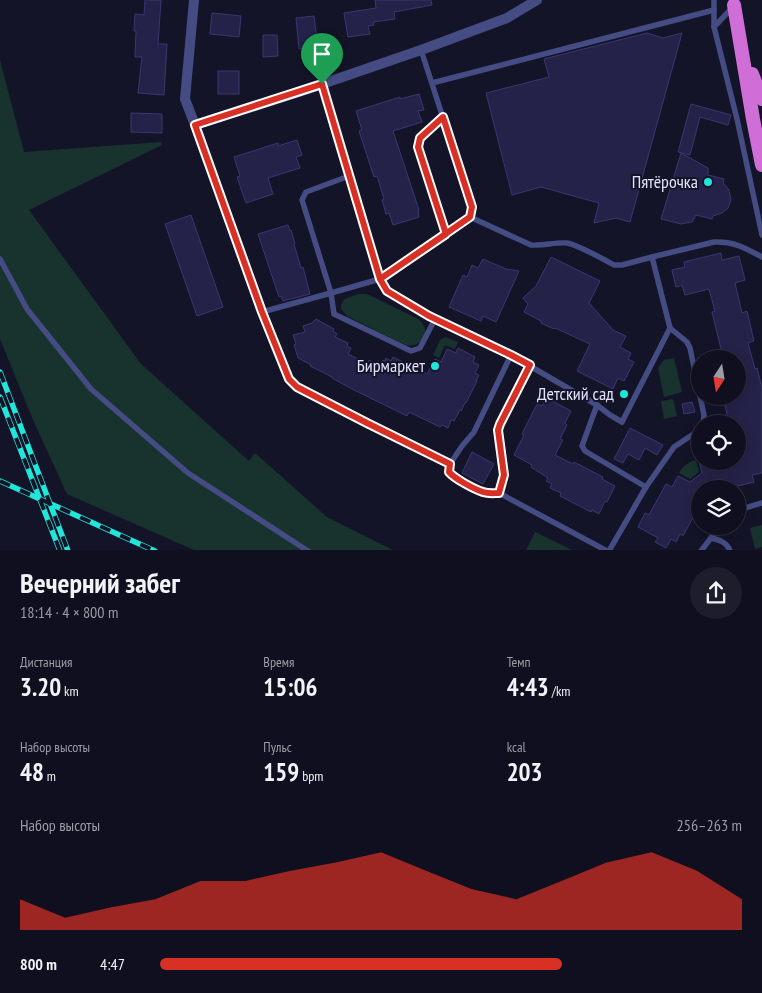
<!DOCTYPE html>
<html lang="ru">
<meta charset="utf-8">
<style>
body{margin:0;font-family:"PT Sans Narrow",sans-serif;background:#1d1d2c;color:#f1f3f6;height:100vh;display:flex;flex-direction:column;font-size:19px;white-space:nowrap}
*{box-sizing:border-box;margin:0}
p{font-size:16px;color:#9b9ca4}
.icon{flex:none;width:28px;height:28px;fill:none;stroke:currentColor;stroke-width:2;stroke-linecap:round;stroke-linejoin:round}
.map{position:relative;height:550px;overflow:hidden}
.sheet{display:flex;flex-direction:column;background:#0f0f1f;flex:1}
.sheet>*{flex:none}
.needle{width:32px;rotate:192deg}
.controls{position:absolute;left:691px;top:350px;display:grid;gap:10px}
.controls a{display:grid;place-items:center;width:55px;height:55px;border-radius:50%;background:#0f0f1f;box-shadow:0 2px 12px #0003,0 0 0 1px #2f2f3d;font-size:25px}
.pin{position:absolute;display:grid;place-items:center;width:42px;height:42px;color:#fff;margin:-51px -21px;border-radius:50% 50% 50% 0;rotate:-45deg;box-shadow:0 0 5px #0007}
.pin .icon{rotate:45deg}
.round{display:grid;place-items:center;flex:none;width:52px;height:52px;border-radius:26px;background:#1d1d2c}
.summary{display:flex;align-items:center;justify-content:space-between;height:85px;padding:0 20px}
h1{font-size:28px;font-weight:800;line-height:38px}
.figures{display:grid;grid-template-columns:repeat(3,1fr);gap:8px;height:85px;padding:5px 20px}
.figures div{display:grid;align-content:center}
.figures b{font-size:25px;font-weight:800}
.figures small{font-size:14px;font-weight:400}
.figures p{font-size:14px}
.chart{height:140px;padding:10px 20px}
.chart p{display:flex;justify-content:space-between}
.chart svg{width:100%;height:90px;margin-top:5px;fill:#d93025;opacity:.7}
ul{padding:0 20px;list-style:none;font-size:16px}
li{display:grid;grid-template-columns:80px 60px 1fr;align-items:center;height:38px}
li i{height:12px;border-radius:6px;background:#d93025}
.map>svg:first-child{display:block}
.green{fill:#18322d}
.building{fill:#242248;stroke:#393771}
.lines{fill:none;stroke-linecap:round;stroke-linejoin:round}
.service{stroke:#444c83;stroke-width:5.5}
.minor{stroke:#444c83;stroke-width:10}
.trunk{stroke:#ce6ed6;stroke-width:14}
.rail-casing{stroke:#21e6da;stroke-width:5.5}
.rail{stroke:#141429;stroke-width:4;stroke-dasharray:11;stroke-linecap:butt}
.route-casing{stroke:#fff;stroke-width:10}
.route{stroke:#d93025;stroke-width:6}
.poi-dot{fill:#21e6da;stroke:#141429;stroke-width:2}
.labels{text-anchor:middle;stroke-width:4;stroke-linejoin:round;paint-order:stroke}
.poi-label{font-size:18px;fill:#e0e1fb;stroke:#141429;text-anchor:end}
</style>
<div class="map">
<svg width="762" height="551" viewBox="0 0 762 551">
<rect width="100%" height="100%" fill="#141429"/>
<g class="green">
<polygon points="0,60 24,152 161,142 162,145 29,210 141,364 249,461 255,453 327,517 393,550 194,550 67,494 33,420 0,339"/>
<path d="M 358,294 L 366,294 L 369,295 L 418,319 C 433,330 423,349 405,345 L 347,316 L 341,309 C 341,297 348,298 358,294 Z"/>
<polygon points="445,337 458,342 455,349 445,345 439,358 433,355 440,340"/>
<polygon points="674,358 682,392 664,397 658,368 664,360"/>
<polygon points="673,399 677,416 664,419 661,401"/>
<path d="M 696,460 L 699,472 L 690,479 L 679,473 C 683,466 688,462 696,460 Z"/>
<polygon points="762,525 762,547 755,549 750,528"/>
<polygon points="535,532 572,550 526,550"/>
</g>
<g class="building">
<polygon points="145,0 161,0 158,44 167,44 164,95 138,93 142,57 135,57 136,31 134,31 135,14 144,15"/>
<polygon points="375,0 431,0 432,5 394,12 395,19 373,22 374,25 368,26 370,34 348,37 344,13 376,8"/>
<polygon points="212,13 241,16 239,37 210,34"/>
<polygon points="314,16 318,46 299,49 296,18"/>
<polygon points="647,33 663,38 682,33 630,222 616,218 594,223 599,203 541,187 512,195 486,93 549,77 544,59"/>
<polygon points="263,35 277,35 278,56 263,57"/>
<rect x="218" y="71" width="21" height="23"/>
<polygon points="419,94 424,110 418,111 422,122 393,131 419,210 418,210 419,217 393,225 389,213 386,214 382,200 384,199 377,176 374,177 359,131 362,130 356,111 400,97 400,99"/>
<polygon points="691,104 731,115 728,125 700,117 690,155 678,152"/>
<polygon points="131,113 162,114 162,133 131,132"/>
<polygon points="297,140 302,155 296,157 300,168 268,178 273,194 246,203 237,177 240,176 234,157 278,143 278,146"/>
<polygon points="681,153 708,168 708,175 724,179 723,183 729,190 731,200 728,208 722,213 713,216 712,219 696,215 692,222 681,224 661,219"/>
<polygon points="191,215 223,307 197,316 165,224"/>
<polygon points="288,225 290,231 291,230 295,244 294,244 301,268 303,267 310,294 283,301 281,296 279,297 258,234"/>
<polygon points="721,253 722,260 739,256 745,280 735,283 742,313 747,311 754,341 748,343 755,369 757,368 762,388 762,473 752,475 754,482 725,489 700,489 700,514 696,512 683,536 680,534 676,542 671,539 666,548 655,542 658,538 638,527 645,513 649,515 666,484 672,487 678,476 690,482 702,473 699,461 738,461 738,424 729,424 723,396 738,396 738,359 726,359 725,356 723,357 712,312 715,311 709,289 685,295 682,285 676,287 672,270 685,267 684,262"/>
<polygon points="551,257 600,281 589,303 613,330 626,336 620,347 631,353 628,359 634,362 624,381 618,378 613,389 577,371 590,344 555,328 554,329 541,323 541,321 524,312 528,304 523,298 536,286"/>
<polygon points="483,259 506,269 519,271 496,322 483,316 481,321 449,307 463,275 467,277 472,265 478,268"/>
<polygon points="316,319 334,329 333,331 337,334 335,337 348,343 347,346 351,348 348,354 367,363 369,360 376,364 377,361 381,363 383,360 385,361 386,358 391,361 393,357 427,374 435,359 441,362 447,349 456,353 458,348 475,357 473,362 479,365 475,373 479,375 476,381 477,381 466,403 465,403 461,411 460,410 454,421 451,420 448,428 442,425 440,427 409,412 407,416 352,389 332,378 332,377 310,366 311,365 298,358 294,345 296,344 293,335 305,332 303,326 312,323"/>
<polygon points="547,398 571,411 565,423 567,425 560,439 563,440 555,455 573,464 574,462 603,477 602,479 615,486 607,502 605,501 599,514 592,510 591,512 560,496 561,493 550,488 552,484 546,481 548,478 531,467 532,465 514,455 524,435 522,434 537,404 542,406"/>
<polygon points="692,402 695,412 684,414 682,404"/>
<polygon points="630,428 663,445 657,455 645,448 639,460 628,454 623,463 614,459"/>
<polygon points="472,452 494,464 483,484 462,473"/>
</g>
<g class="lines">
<g class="service">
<polyline points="714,0 714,27 737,119 762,235"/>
<polyline points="714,27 733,7"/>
<polyline points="432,83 714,10"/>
<polyline points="322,84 380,279 470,217 472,207 421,50"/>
<polyline points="443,117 420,138 418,147 446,234"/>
<polyline points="195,125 262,312"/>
<polyline points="349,176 306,192 302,200 331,293 380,279 387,291 435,319"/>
<path d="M 470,217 L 531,245 C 543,246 555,242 567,243 C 578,245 603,259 614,265 L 622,265 L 652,257"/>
<polyline points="0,259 27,309 91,389 188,473 308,551"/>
<polyline points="597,405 610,415 622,422 670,328"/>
<path d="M 703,424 L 704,415 L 690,348 L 687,342 L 670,328 L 652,257 L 714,242 C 734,241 745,248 762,257"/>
<polyline points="450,464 462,446 474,432 511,355"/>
<polyline points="499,493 504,475 498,430 500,424 530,365"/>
<polyline points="738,510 762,503"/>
<path d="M 711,538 C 719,540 727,542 730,551"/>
<path d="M 607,551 L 499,493 C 494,493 489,494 483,492 C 474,489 455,479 449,472 L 450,464 L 367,423 L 297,387 L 289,379 L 262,312 L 331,293 L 334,314 L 411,351 L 420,348 L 435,319 L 511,355 L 597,405 L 582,446 L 585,451 L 646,487"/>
<polyline points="609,551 646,487 674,447 698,431 700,429"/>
<polyline points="701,551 720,526"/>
</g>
<polyline class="minor" points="194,0 185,99 195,125 299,92 421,50 507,18 537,0"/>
<g class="trunk">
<polyline points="734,5 753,119 762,165"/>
<polyline points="752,74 762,99"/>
</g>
<g class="rail-casing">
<g id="rail">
<polyline points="0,372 68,551"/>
<polyline points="0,397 60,551"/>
<polyline points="0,481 155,551"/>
</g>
</g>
<use href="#rail" class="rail"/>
</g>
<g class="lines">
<g class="route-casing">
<path id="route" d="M 322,84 L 195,125 L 262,312 L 289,379 L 297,387 L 367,423 L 450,464 L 449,472 C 455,479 474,489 483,492 C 489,494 494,493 499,493 L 504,475 L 498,430 L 500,424 L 530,365 L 511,355 L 429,316 L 387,291 L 380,279 L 470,217 L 472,207 L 443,117 L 420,138 L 418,147 L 446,234 L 380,279 L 322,84"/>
</g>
<use href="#route" class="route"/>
</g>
<g class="poi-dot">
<circle cx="708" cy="182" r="5"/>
<circle cx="435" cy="366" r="5"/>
<circle cx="624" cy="394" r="5"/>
</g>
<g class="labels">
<g class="poi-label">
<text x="698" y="188">Пятёрочка</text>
<text x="425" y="372">Бирмаркет</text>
<text x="614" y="400">Детский сад</text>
</g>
</g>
</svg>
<div class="controls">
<a><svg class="needle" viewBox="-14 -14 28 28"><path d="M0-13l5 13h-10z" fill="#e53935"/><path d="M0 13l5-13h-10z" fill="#9b9ca4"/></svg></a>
<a><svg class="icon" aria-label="locate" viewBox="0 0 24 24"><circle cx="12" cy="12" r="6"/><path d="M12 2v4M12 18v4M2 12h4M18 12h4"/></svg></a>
<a><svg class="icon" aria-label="layers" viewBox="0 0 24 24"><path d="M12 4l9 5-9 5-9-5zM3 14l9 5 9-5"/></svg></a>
</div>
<div class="pin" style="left:322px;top:84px;background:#1e9e55"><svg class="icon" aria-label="arrive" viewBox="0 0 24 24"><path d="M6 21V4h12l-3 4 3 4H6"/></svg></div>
</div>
<section class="sheet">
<div class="summary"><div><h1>Вечерний забег</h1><p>18:14 · 4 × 800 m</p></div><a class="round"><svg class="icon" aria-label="share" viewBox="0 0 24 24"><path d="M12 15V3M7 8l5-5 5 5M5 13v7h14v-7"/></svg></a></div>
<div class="figures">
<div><p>Дистанция</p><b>3.20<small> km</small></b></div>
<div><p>Время</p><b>15:06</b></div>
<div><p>Темп</p><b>4:43<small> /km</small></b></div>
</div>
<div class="figures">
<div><p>Набор высоты</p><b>48<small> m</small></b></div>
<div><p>Пульс</p><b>159<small> bpm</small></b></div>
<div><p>kcal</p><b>203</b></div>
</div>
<div class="chart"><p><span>Набор высоты</span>256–263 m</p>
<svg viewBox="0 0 160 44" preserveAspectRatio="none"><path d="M0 44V29L10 38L20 33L30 29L40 20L50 20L60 15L70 11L80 6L90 15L100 24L110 29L120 20L130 11L140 6L150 15L160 29V44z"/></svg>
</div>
<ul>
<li><b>800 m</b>4:47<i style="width:69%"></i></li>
</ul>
</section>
